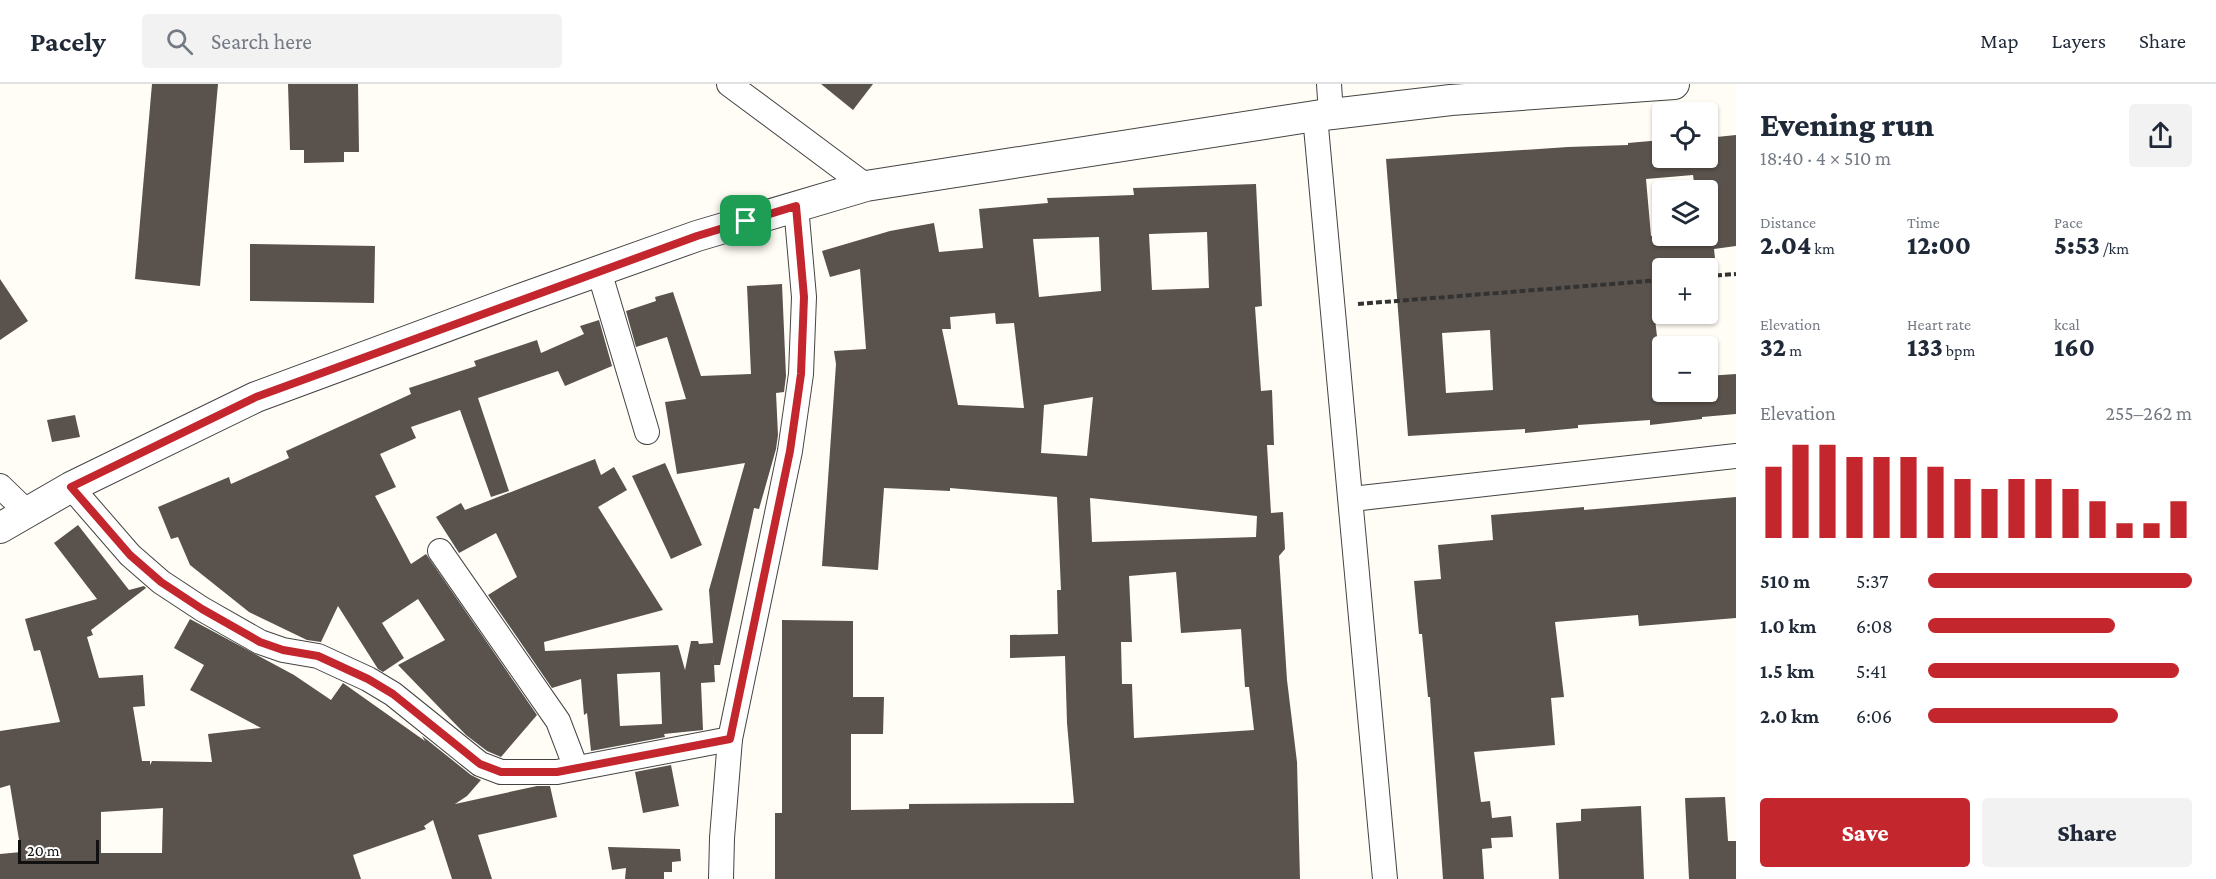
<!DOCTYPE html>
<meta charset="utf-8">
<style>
body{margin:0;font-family:"Crimson Pro",serif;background:#f2f2f3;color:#1f2937;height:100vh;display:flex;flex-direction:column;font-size:22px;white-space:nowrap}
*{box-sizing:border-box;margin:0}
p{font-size:20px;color:#747a83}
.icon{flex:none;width:33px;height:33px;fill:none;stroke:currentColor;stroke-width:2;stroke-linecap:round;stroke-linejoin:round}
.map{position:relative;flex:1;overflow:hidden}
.drawer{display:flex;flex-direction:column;background:#fff;width:480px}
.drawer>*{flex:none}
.controls{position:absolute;left:1652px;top:18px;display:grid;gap:12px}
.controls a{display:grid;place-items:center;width:66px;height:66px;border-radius:6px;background:#fff;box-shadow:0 2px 4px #0004;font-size:30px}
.scale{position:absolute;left:18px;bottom:15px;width:81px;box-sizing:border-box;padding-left:6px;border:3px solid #111;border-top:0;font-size:16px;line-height:21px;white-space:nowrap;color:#111;-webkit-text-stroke:4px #fff;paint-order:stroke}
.pin{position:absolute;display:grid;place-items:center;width:51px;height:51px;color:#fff;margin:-26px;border-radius:12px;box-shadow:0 3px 9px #0006}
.round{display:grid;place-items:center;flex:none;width:63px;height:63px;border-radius:6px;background:#f2f2f3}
.summary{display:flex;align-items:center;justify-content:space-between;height:102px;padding:0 24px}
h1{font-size:33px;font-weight:800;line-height:45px}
.metrics{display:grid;grid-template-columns:repeat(3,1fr);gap:9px;height:102px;padding:6px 24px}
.metrics div{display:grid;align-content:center}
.metrics b{font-size:26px;font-weight:800}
.metrics small{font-size:16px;font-weight:400}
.metrics p{font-size:16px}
.chart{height:168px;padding:12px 24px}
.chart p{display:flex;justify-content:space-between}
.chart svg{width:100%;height:108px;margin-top:6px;stroke:#c4262e;stroke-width:6}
.button{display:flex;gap:12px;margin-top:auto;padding:12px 24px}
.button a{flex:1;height:69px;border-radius:6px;background:#c4262e;color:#fff;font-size:24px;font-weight:800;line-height:69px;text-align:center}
.button a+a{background:#f2f2f3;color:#1f2937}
ul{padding:0 24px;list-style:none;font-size:20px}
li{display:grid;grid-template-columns:96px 72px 1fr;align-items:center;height:45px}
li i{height:15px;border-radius:8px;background:#c4262e}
header{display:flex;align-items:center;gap:36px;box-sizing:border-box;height:84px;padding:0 30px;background:#fff;border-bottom:2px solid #e0e1e3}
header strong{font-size:28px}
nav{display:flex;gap:33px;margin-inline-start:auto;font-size:21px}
.search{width:420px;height:54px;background:#f2f2f3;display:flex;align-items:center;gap:15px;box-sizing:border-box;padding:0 21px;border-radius:6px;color:#747a83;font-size:22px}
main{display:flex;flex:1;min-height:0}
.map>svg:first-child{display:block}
.building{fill:#5a524d;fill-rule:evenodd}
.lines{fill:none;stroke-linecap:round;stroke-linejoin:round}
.minor-casing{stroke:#444;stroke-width:26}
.tertiary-casing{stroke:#444;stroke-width:32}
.path{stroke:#333;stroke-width:4;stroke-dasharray:6 3;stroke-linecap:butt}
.minor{stroke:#fff;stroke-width:24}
.tertiary{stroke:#fff;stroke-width:30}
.route-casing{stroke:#fff;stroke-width:12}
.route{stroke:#c4262e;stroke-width:8}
</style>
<header>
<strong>Pacely</strong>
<div class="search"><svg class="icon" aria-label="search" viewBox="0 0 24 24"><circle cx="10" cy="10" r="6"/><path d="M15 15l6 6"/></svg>Search here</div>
<nav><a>Map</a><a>Layers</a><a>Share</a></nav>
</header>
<main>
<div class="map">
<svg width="1736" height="795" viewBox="0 0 1736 795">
<rect width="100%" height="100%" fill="#fffdf5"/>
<g class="building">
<polygon points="152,0 218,0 200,202 135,195"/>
<polygon points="288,0 358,0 359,68 344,68 344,78 304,79 304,66 290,66"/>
<polygon points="821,0 873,0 853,26"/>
<path d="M 1736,51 L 1736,162 L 1714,165 L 1715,174 L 1662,177 L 1662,225 L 1654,226 L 1660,279 L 1662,279 L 1662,308 L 1709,308 L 1707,292 L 1736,290 L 1736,330 L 1702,333 L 1702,335 L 1650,341 L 1650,336 L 1578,341 L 1578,344 L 1525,349 L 1525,345 L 1408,352 L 1386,75 L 1568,63 L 1628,61 L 1628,59 L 1662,56 L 1662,74 L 1707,74 L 1707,54 ZM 1693,91 L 1695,106 L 1707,106 L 1707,152 L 1651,152 L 1646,95 ZM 1490,246 L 1493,306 L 1446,309 L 1442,249 Z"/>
<path d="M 1256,100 L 1262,222 L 1255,223 L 1261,307 L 1272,306 L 1274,361 L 1267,361 L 1271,429 L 1283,428 L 1285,465 L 1279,472 L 1287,596 L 1297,678 L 1300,795 L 775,795 L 775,729 L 782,729 L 782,536 L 853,537 L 853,613 L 884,613 L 883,650 L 851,650 L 851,726 L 909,725 L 909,720 L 1074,719 L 1067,639 L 1065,572 L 1010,574 L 1010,551 L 1058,550 L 1057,506 L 1061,506 L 1057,413 L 950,404 L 950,407 L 884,404 L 878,486 L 822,482 L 836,280 L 834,267 L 866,265 L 860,185 L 830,193 L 822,167 L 890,147 L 934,139 L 939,168 L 983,164 L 979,125 L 1048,119 L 1047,114 L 1134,111 L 1133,104 ZM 1207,148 L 1209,204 L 1152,206 L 1149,150 ZM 1099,153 L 1101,207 L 1039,213 L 1033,155 ZM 995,229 L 996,240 L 1014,239 L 1024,324 L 958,321 L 942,245 L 951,245 L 950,233 ZM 1093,313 L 1087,372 L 1041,369 L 1044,321 ZM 1090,414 L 1257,432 L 1256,453 L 1092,458 ZM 1176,488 L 1181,549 L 1241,545 L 1245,603 L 1249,603 L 1254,646 L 1134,654 L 1132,600 L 1122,600 L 1121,558 L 1132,558 L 1129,492 Z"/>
<polygon points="250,160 375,162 374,219 250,217"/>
<polygon points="0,195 28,237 0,256"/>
<path d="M 782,200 L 786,292 L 784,308 L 776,309 L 778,351 L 776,365 L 759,425 L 754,424 L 720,581 L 714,581 L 713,562 L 715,598 L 701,599 L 703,646 L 664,650 L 665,653 L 591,667 L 587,629 L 584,631 L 581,595 L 552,604 L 488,511 L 517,493 L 496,449 L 459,469 L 436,433 L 461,419 L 465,426 L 595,375 L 601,391 L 614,383 L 627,406 L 598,423 L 663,526 L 544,558 L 545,567 L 678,561 L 685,586 L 691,557 L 698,557 L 699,560 L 713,559 L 709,506 L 745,379 L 677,390 L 665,318 L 686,315 L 667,253 L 636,263 L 626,227 L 656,217 L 655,213 L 673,208 L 701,292 L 751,290 L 747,202 ZM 660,588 L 662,640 L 620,642 L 617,590 Z"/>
<polygon points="599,236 612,282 565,302 558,287 478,314 509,407 491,413 460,326 411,343 416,354 380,370 396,403 375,412 411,480 426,470 537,631 501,673 487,667 466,651 398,581 445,556 418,515 382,539 404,574 383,588 378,585 338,522 321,558 307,556 249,528 190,481 178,453 171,455 158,423 229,393 231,400 289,374 286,367 411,310 409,304 476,282 474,277 537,256 541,269 584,250 580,242"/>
<polygon points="75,331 80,353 52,358 47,336"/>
<polygon points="665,379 702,461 671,475 632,392"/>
<polygon points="1736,413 1736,534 1639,542 1638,531 1555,538 1564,613 1551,614 1555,661 1474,668 1481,718 1490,717 1492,734 1511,732 1513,753 1491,754 1492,764 1482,765 1484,795 1443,795 1430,613 1428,613 1422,550 1419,550 1414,497 1441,495 1438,461 1493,456 1491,431 1584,423 1584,426"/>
<path d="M 78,441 L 129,506 L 144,502 L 146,504 L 91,546 L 93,551 L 87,553 L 99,594 L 143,591 L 145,622 L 133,623 L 142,677 L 150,677 L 150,681 L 152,677 L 212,678 L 208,650 L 261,644 L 190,606 L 204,581 L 174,564 L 190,535 L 294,591 L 331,616 L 343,599 L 425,657 L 422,652 L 426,655 L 471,691 L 481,696 L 467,712 L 455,720 L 537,702 L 550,702 L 557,733 L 478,751 L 492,795 L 452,795 L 433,736 L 424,742 L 426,745 L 353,771 L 361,795 L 0,795 L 0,770 L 21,768 L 10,701 L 0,704 L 0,647 L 60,638 L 40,566 L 34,567 L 25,535 L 97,515 L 54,459 ZM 163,724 L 162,769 L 101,769 L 101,728 Z"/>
<polygon points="671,681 679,722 643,729 635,688"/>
<polygon points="1725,713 1728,757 1736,757 1736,795 1689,795 1685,714"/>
<polygon points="1641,722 1644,795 1559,795 1556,739 1581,737 1581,725"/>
<polygon points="608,763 680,765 681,777 672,778 672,788 664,788 664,795 625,795 626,784 612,786"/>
</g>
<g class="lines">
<g class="minor-casing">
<g id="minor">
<polyline points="729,0 866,102"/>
<polyline points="1329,0 1331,30"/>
<polyline points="1315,32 1385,795"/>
<polyline points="599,187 647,348"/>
<polyline points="0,402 27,428"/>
<polyline points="71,403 130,471 161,498 202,525 260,558 283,566 318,572 368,595 393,610 470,672 480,680 501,688 557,688 730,655"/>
<polyline points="1352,415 1736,372"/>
<polyline points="440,467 558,637 576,684"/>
<polyline points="721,795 722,754 730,655 790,367 801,290 804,213 796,122"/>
</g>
</g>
<g class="tertiary-casing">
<polyline id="tertiary" points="0,444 71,403 256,313 523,214 697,152 866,102 1315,32 1451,16 1674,0"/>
</g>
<g class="path">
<polyline points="1707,192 1736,190"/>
<polyline points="1358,220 1662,196"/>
</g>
<use href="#minor" class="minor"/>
<use href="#tertiary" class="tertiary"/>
</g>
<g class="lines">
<g class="route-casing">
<polygon id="route" points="796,122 804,213 801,290 790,367 730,655 557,688 501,688 480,680 470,672 393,610 368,595 318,572 283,566 260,558 202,525 161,498 130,471 71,403 256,313 697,152"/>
</g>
<use href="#route" class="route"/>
</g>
</svg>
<div class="controls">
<a><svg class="icon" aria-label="locate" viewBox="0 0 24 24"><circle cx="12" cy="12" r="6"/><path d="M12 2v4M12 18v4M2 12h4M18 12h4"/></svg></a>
<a><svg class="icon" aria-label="layers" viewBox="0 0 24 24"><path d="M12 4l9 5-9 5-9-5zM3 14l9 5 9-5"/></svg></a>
<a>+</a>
<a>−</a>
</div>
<div class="scale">20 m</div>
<div class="pin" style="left:746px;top:137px;background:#1e9e55"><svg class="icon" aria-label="arrive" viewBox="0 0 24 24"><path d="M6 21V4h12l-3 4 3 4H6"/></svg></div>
</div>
<section class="drawer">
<div class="summary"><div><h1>Evening run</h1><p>18:40 · 4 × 510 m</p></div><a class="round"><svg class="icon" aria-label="share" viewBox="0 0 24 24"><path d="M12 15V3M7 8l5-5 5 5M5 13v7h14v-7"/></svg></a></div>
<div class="metrics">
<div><p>Distance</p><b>2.04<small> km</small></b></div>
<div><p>Time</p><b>12:00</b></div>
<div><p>Pace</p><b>5:53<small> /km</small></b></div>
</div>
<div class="metrics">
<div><p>Elevation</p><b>32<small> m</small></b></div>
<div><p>Heart rate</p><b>133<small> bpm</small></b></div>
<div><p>kcal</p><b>160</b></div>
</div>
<div class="chart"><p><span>Elevation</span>255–262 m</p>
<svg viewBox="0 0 160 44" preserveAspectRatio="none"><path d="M5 44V15M15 44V6M25 44V6M35 44V11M45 44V11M55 44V11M65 44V15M75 44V20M85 44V24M95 44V20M105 44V20M115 44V24M125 44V29M135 44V38M145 44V38M155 44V29"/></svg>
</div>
<ul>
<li><b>510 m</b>5:37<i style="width:100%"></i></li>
<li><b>1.0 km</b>6:08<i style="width:71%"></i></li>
<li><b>1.5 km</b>5:41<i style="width:95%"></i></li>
<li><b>2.0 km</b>6:06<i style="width:72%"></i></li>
</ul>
<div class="button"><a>Save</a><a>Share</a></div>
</section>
</main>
